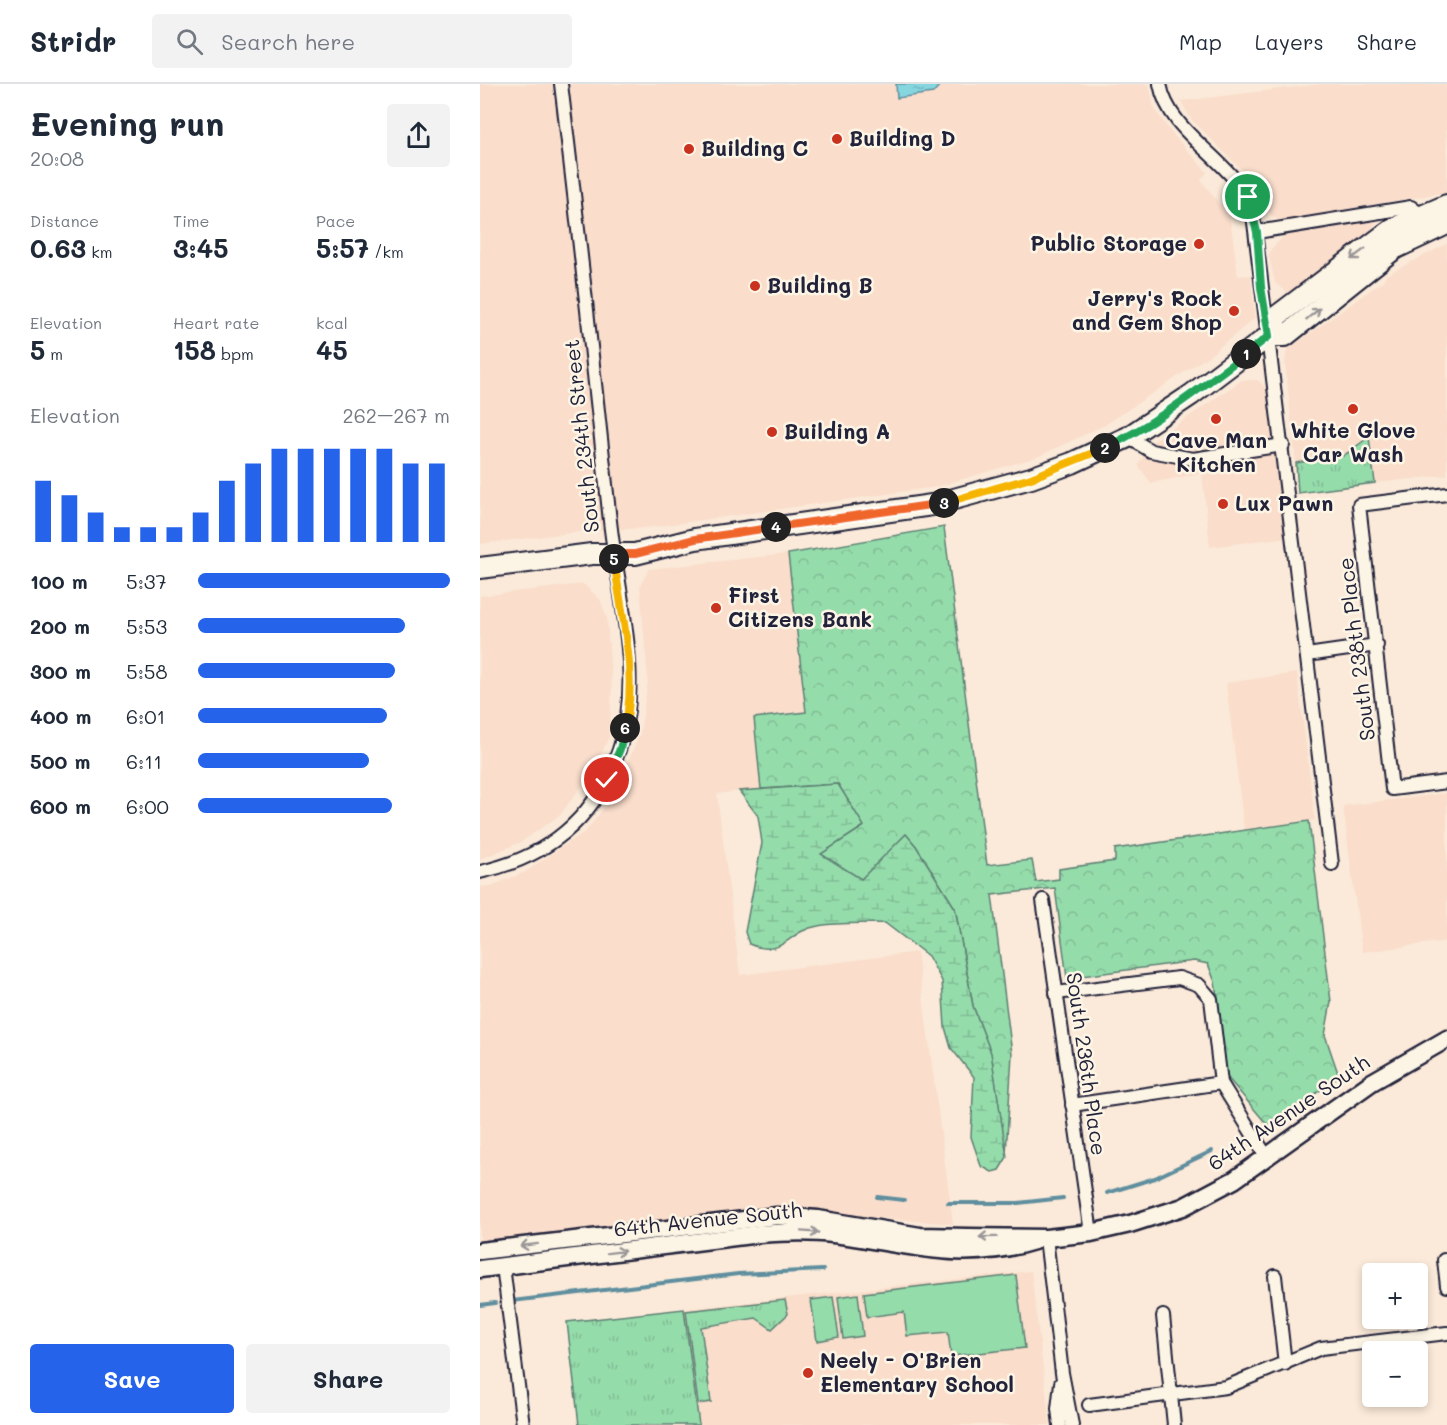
<!DOCTYPE html>
<meta charset="utf-8">
<style>
body{margin:0;font-family:Mali,sans-serif;background:#f2f2f3;color:#1f2937;height:100vh;display:flex;flex-direction:column;font-size:22px;white-space:nowrap}
*{box-sizing:border-box;margin:0}
p{font-size:20px;color:#747a83}
.icon{flex:none;width:33px;height:33px;fill:none;stroke:currentColor;stroke-width:2;stroke-linecap:round;stroke-linejoin:round}
.map{position:relative;flex:1;overflow:hidden}
.drawer{display:flex;flex-direction:column;background:#fff;width:480px}
.drawer>*{flex:none}
.fabs{position:absolute;left:882px;top:1179px;display:grid;gap:12px}
.fabs a{display:grid;place-items:center;width:66px;height:66px;border-radius:6px;background:#fff;box-shadow:0 3px 9px #0003;font-size:30px}
.pin{position:absolute;display:grid;place-items:center;width:51px;height:51px;color:#fff;margin:-26px;border:3px solid #fff;border-radius:50%;box-shadow:0 2px 6px #0007}
.km{position:absolute;width:30px;height:30px;margin:-15px;border-radius:50%;background:#222;color:#fff;font-size:16px;line-height:30px;text-align:center}
.round{display:grid;place-items:center;flex:none;width:63px;height:63px;border-radius:6px;background:#f2f2f3}
.head{display:flex;align-items:center;justify-content:space-between;height:102px;padding:0 30px}
h1{font-size:33px;font-weight:700;line-height:45px}
.figures{display:grid;grid-template-columns:repeat(3,1fr);gap:9px;height:102px;padding:6px 30px}
.figures div{display:grid;align-content:center}
.figures b{font-size:26px;font-weight:700}
.figures small{font-size:16px;font-weight:400}
.figures p{font-size:16px}
.chart{height:168px;padding:12px 30px}
.chart p{display:flex;justify-content:space-between}
.chart svg{width:100%;height:108px;margin-top:6px;stroke:#2563eb;stroke-width:6}
.primary-button{display:flex;gap:12px;margin-top:auto;padding:12px 30px}
.primary-button a{flex:1;height:69px;border-radius:6px;background:#2563eb;color:#fff;font-size:24px;font-weight:700;line-height:69px;text-align:center}
.primary-button a+a{background:#f2f2f3;color:#1f2937}
ul{padding:0 30px;list-style:none;font-size:20px}
li{display:grid;grid-template-columns:96px 72px 1fr;align-items:center;height:45px}
li i{height:15px;border-radius:8px;background:#2563eb}
header{display:flex;align-items:center;gap:36px;box-sizing:border-box;height:84px;padding:0 30px;background:#fff;border-bottom:2px solid #e0e1e3}
header strong{font-size:28px}
nav{display:flex;gap:33px;margin-inline-start:auto;font-size:21px}
.search{width:420px;height:54px;background:#f2f2f3;display:flex;align-items:center;gap:15px;box-sizing:border-box;padding:0 21px;border-radius:6px;color:#747a83;font-size:22px}
main{display:flex;flex:1;min-height:0}
.map>svg:first-child{display:block}
.built{fill:#faddcb}
.grass{fill:url(#grass-tufts);stroke:#5c7f73;stroke-width:1.5}
.forest{fill:url(#forest-crowns);stroke:#5c7f73;stroke-width:1.5}
.wetland{fill:url(#wetland-marsh);stroke:#5c7f73;stroke-width:1.5}
.pitch{fill:#95dcab;stroke:#5c7f73;stroke-width:1.5}
.water{fill:url(#water-ripples);stroke:#5e8e9e;stroke-width:1.5}
.lines{fill:none;stroke-linecap:round;stroke-linejoin:round}
.stream{stroke:#5e8e9e;stroke-width:4}
.street-casing{stroke:#22223b;stroke-width:16}
.secondary-casing{stroke:#22223b;stroke-width:21}
.primary-casing{stroke:#22223b;stroke-width:24}
.street{stroke:#fcf5e5;stroke-width:12}
.secondary{stroke:#fcf5e5;stroke-width:16}
.primary{stroke:#fcf5e5;stroke-width:20}
.oneway{stroke:#9a9698}
.split-1-casing{stroke:#fff;stroke-width:12}
.split-2-casing{stroke:#fff;stroke-width:12}
.split-3-casing{stroke:#fff;stroke-width:12}
.split-4-casing{stroke:#fff;stroke-width:12}
.split-5-casing{stroke:#fff;stroke-width:12}
.split-6-casing{stroke:#fff;stroke-width:12}
.split-7-casing{stroke:#fff;stroke-width:12}
.split-1{stroke:#22a559;stroke-width:8}
.split-2{stroke:#22a559;stroke-width:8}
.split-3{stroke:#f5b400;stroke-width:8}
.split-4{stroke:#f0652b;stroke-width:8}
.split-5{stroke:#f0652b;stroke-width:8}
.split-6{stroke:#f5b400;stroke-width:8}
.split-7{stroke:#22a559;stroke-width:8}
.poi-dot{fill:#c8321e;stroke:#fcf5e5;stroke-width:2}
.labels{text-anchor:middle;stroke-width:5;stroke-linejoin:round;paint-order:stroke}
.poi-label{font-size:21px;font-weight:bold;fill:#22223b;stroke:#fcf5e5;text-anchor:start}
.street-label{font-size:21px;fill:#22223b;stroke:#fcf5e5}
</style>
<header>
<strong>Stridr</strong>
<div class="search"><svg class="icon" aria-label="search" viewBox="0 0 24 24"><circle cx="10" cy="10" r="6"/><path d="M15 15l6 6"/></svg>Search here</div>
<nav><a>Map</a><a>Layers</a><a>Share</a></nav>
</header>
<main>
<section class="drawer">
<div class="head"><div><h1>Evening run</h1><p>20:08</p></div><a class="round"><svg class="icon" aria-label="share" viewBox="0 0 24 24"><path d="M12 15V3M7 8l5-5 5 5M5 13v7h14v-7"/></svg></a></div>
<div class="figures">
<div><p>Distance</p><b>0.63<small> km</small></b></div>
<div><p>Time</p><b>3:45</b></div>
<div><p>Pace</p><b>5:57<small> /km</small></b></div>
</div>
<div class="figures">
<div><p>Elevation</p><b>5<small> m</small></b></div>
<div><p>Heart rate</p><b>158<small> bpm</small></b></div>
<div><p>kcal</p><b>45</b></div>
</div>
<div class="chart"><p><span>Elevation</span>262–267 m</p>
<svg viewBox="0 0 160 44" preserveAspectRatio="none"><path d="M5 44V19M15 44V25M25 44V32M35 44V38M45 44V38M55 44V38M65 44V32M75 44V19M85 44V12M95 44V6M105 44V6M115 44V6M125 44V6M135 44V6M145 44V12M155 44V12"/></svg>
</div>
<ul>
<li><b>100 m</b>5:37<i style="width:100%"></i></li>
<li><b>200 m</b>5:53<i style="width:82%"></i></li>
<li><b>300 m</b>5:58<i style="width:78%"></i></li>
<li><b>400 m</b>6:01<i style="width:75%"></i></li>
<li><b>500 m</b>6:11<i style="width:68%"></i></li>
<li><b>600 m</b>6:00<i style="width:77%"></i></li>
</ul>
<div class="primary-button"><a>Save</a><a>Share</a></div>
</section>
<div class="map">
<svg width="967" height="1341" viewBox="0 0 967 1341">
<defs>
<pattern id="grass-tufts" width="24" height="20" patternUnits="userSpaceOnUse" patternTransform="scale(1.5)"><rect width="24" height="20" fill="#95dcab"/><path d="M3 7l-1-3M5 7V3M7 7l1-3M15 17l-1-3M17 17v-4M19 17l1-3" fill="none" stroke="#80bc94"/></pattern>
<pattern id="forest-crowns" width="20" height="18" patternUnits="userSpaceOnUse" patternTransform="scale(1.5)"><rect width="20" height="18" fill="#95dcab"/><path d="M2 6a3 3 0 1 1 6 0M12 15a3 3 0 1 1 6 0" fill="none" stroke="#80bc94"/></pattern>
<pattern id="wetland-marsh" width="20" height="14" patternUnits="userSpaceOnUse" patternTransform="scale(1.5)"><rect width="20" height="14" fill="#95dcab"/><path d="M1 5h8M5 5V1M11 12h8M15 12V8" fill="none" stroke="#80bc94"/></pattern>
<pattern id="water-ripples" width="26" height="14" patternUnits="userSpaceOnUse" patternTransform="scale(1.5)"><rect width="26" height="14" fill="#86d6e0"/><path d="M2 4q2-2 4 0t4 0M15 11q2-2 4 0t4 0" fill="none" stroke="#73b7c1"/></pattern>
</defs>
<rect width="100%" height="100%" fill="#fbead9"/>
<filter id="ink" filterUnits="userSpaceOnUse"><feTurbulence type="fractalNoise" baseFrequency=".0167" numOctaves="2"/><feDisplacementMap in="SourceGraphic" scale="12" xChannelSelector="R" yChannelSelector="G"/><feConvolveMatrix kernelMatrix="1 2 1 2 8 2 1 2 1" color-interpolation-filters="sRGB"/></filter>
<g filter="url(#ink)">
<g class="built">
<polygon points="0,0 669,0 674,24 689,46 727,88 721,96 750,134 758,192 771,191 775,234 730,271 625,341 557,373 456,403 165,444 106,447 0,460"/>
<polygon points="842,0 966,0 967,108 803,136 794,134 786,125 770,94 711,35 701,17"/>
<polygon points="897,137 888,150 813,207 807,208 795,199 789,172 791,165 804,152"/>
<polygon points="967,160 967,391 895,399 889,353 863,372 816,379 805,278 807,266 903,197 906,191"/>
<polygon points="762,296 778,296 788,306 807,453 730,463 722,389 671,399 658,381 672,358"/>
<polygon points="308,470 326,628 274,634 281,705 237,710 260,891 437,868 473,1140 284,1124 0,1158 0,803 11,802 45,788 106,747 132,714 160,650 168,596 160,502 169,485"/>
<polygon points="103,500 120,515 127,534 132,606 129,653 113,687 80,731 41,758 0,775 0,512"/>
<polygon points="817,589 835,736 764,745 746,599"/>
<polygon points="967,709 967,857 882,868 863,722"/>
<polygon points="551,1187 570,1341 99,1341 87,1238"/>
</g>
<g class="grass">
<polygon points="889,353 895,399 818,409 816,379 863,372"/>
<polygon points="305,1216 308,1230 292,1245 276,1234 221,1243 231,1318 218,1320 206,1227"/>
<polygon points="204,1225 219,1341 99,1341 87,1238"/>
</g>
<polygon class="forest" points="464,443 507,781 552,776 556,798 579,795 579,785 635,777 635,765 829,737 851,918 845,951 859,992 790,1044 747,993 735,898 728,880 714,877 587,894 575,804 512,811 532,970 526,1070 511,970 493,922 475,824 436,762 426,750 381,796 340,770 383,743 358,700 281,705 274,634 326,628 308,470"/>
<path class="wetland" d="M 358,700 L 384,742 L 341,770 L 381,795 L 426,750 L 436,762 L 475,824 L 493,922 L 511,969 L 527,1073 L 519,1086 L 512,1088 L 501,1082 L 491,1053 L 494,993 L 471,964 L 465,943 L 462,897 L 448,872 L 405,839 C 383,840 359,838 338,842 C 306,847 305,875 269,860 L 265,848 L 282,759 L 278,732 L 259,707 Z"/>
<g class="pitch">
<polygon points="536,1191 545,1264 471,1272 468,1248 427,1252 424,1228 387,1233 384,1209"/>
<polygon points="378,1210 383,1252 363,1255 358,1213"/>
<polygon points="353,1213 359,1253 337,1257 331,1216"/>
</g>
<polygon class="water" points="416,0 459,0 459,2 453,9 417,14"/>
<g class="lines">
<g class="stream">
<polyline points="627,1109 675,1094 732,1067"/>
<polyline points="397,1113 424,1116"/>
<polyline points="468,1119 538,1119 583,1114"/>
<polyline points="32,1217 258,1190 343,1186"/>
<polyline points="0,1221 15,1219"/>
</g>
<g class="street-casing">
<g id="street">
<path d="M 680,0 C 690,55 760,77 773,130 L 852,780"/>
<polyline points="777,148 931,123 940,130"/>
<polyline points="648,353 671,367 713,375 803,361"/>
<polyline points="967,410 879,421 912,705 967,698"/>
<polyline points="827,571 897,561"/>
<path d="M 0,788 C 69,773 116,734 139,666 C 164,595 138,511 130,437 C 114,292 99,146 81,0"/>
<polyline points="563,816 611,1149"/>
<polyline points="576,909 699,894 719,901 731,915 741,999 788,1075"/>
<polyline points="592,1021 741,999"/>
<polyline points="566,1154 582,1289 592,1341"/>
<polyline points="967,1176 964,1176 967,1202"/>
<polyline points="23,1182 43,1341"/>
<polyline points="795,1192 805,1280"/>
<polyline points="683,1232 694,1341"/>
<polyline points="609,1321 746,1303 841,1264 967,1249"/>
<polyline points="580,1341 578,1325 581,1299"/>
</g>
</g>
<g class="secondary-casing">
<g id="secondary">
<polyline points="0,1167 297,1132 338,1135 440,1152 488,1153 566,1154 611,1149 650,1140 703,1123 754,1096 892,998 967,955"/>
<path d="M 0,1185 L 279,1150 C 304,1148 328,1147 353,1150 C 426,1159 480,1180 554,1157"/>
</g>
</g>
<g class="primary-casing">
<g id="primary">
<polyline points="789,252 805,252 914,165 967,140"/>
<polyline points="0,484 112,470 155,470 215,455 452,421 551,394 592,379 648,353 711,311 789,252 797,232 912,145 967,121"/>
</g>
</g>
<use href="#street" class="street"/>
<use href="#secondary" class="secondary"/>
<use href="#primary" class="primary"/>
</g>
<defs><path id="oneway-shaft" d="M-6 0H5M1.5-3L5.5 0L1.5 3" fill="none" stroke-width="1.6" stroke-linecap="round" stroke-linejoin="round" transform="scale(1.5)"/></defs>
<g class="oneway">
<use href="#oneway-shaft" transform="translate(878 170) rotate(143)"/>
<use href="#oneway-shaft" transform="translate(833 230) rotate(-39)"/>
<use href="#oneway-shaft" transform="translate(330 1148) rotate(4)"/>
<use href="#oneway-shaft" transform="translate(508 1153) rotate(179)"/>
<use href="#oneway-shaft" transform="translate(49 1161) rotate(173)"/>
<use href="#oneway-shaft" transform="translate(136 1168) rotate(-7)"/>
</g>
</g>
<g class="lines" filter="url(#ink)">
<g class="split-1-casing">
<polyline id="split-1" points="766,270 789,252 781,203 777,148 768,113"/>
</g>
<g class="split-2-casing">
<path id="split-2" d="M 625,364 C 676,340 721,303 766,270"/>
</g>
<g class="split-3-casing">
<polyline id="split-3" points="464,419 551,394 625,364"/>
</g>
<g class="split-4-casing">
<polyline id="split-4" points="296,443 464,419"/>
</g>
<g class="split-5-casing">
<polyline id="split-5" points="134,475 134,470 155,470 215,455 296,443"/>
</g>
<g class="split-6-casing">
<path id="split-6" d="M 134,475 C 141,531 158,589 145,644"/>
</g>
<g class="split-7-casing">
<polyline id="split-7" points="127,696 140,665 145,644"/>
</g>
<use href="#split-1" class="split-1"/>
<use href="#split-2" class="split-2"/>
<use href="#split-3" class="split-3"/>
<use href="#split-4" class="split-4"/>
<use href="#split-5" class="split-5"/>
<use href="#split-6" class="split-6"/>
<use href="#split-7" class="split-7"/>
</g>
<g class="poi-dot">
<circle cx="357" cy="55" r="6"/>
<circle cx="209" cy="65" r="6"/>
<circle cx="719" cy="160" r="6"/>
<circle cx="275" cy="202" r="6"/>
<circle cx="754" cy="227" r="6"/>
<circle cx="873" cy="325" r="6"/>
<circle cx="736" cy="335" r="6"/>
<circle cx="292" cy="348" r="6"/>
<circle cx="743" cy="420" r="6"/>
<circle cx="236" cy="524" r="6"/>
<circle cx="328" cy="1289" r="6"/>
</g>
<g class="labels">
<g class="poi-label">
<text x="369" y="62">Building D</text>
<text x="221" y="72">Building C</text>
<text x="707" y="167" text-anchor="end">Public Storage</text>
<text x="287" y="209">Building B</text>
<text x="742" y="222" text-anchor="end">Jerry's Rock<tspan x="742" dy="24">and Gem Shop</tspan></text>
<text x="873" y="354" text-anchor="middle">White Glove<tspan x="873" dy="24">Car Wash</tspan></text>
<text x="304" y="355">Building A</text>
<text x="736" y="364" text-anchor="middle">Cave Man<tspan x="736" dy="24">Kitchen</tspan></text>
<text x="755" y="427">Lux Pawn</text>
<text x="248" y="519">First<tspan x="248" dy="24">Citizens Bank</tspan></text>
<text x="340" y="1284">Neely - O'Brien<tspan x="340" dy="24">Elementary School</tspan></text>
</g>
<g class="street-label">
<text transform="translate(102 352) rotate(-96)" y="7">South 234th Street</text>
<text transform="translate(877 565) rotate(-97)" y="7">South 238th Place</text>
<text transform="translate(606 980) rotate(82)" y="7">South 236th Place</text>
<text transform="translate(809 1029) rotate(-34)" y="7">64th Avenue South</text>
<text transform="translate(228 1136) rotate(-6)" y="7">64th Avenue South</text>
</g>
</g>
</svg>
<div class="fabs">
<a>+</a>
<a>−</a>
</div>
<div class="pin" style="left:768px;top:113px;background:#1e9e55"><svg class="icon" aria-label="arrive" viewBox="0 0 24 24"><path d="M6 21V4h12l-3 4 3 4H6"/></svg></div>
<div class="pin" style="left:127px;top:696px;background:#d93025"><svg class="icon" aria-label="check" viewBox="0 0 24 24"><path d="M5 12l5 5 9-10"/></svg></div>
<b class="km" style="left:766px;top:270px">1</b>
<b class="km" style="left:625px;top:364px">2</b>
<b class="km" style="left:464px;top:419px">3</b>
<b class="km" style="left:296px;top:443px">4</b>
<b class="km" style="left:134px;top:475px">5</b>
<b class="km" style="left:145px;top:644px">6</b>
</div>
</main>
